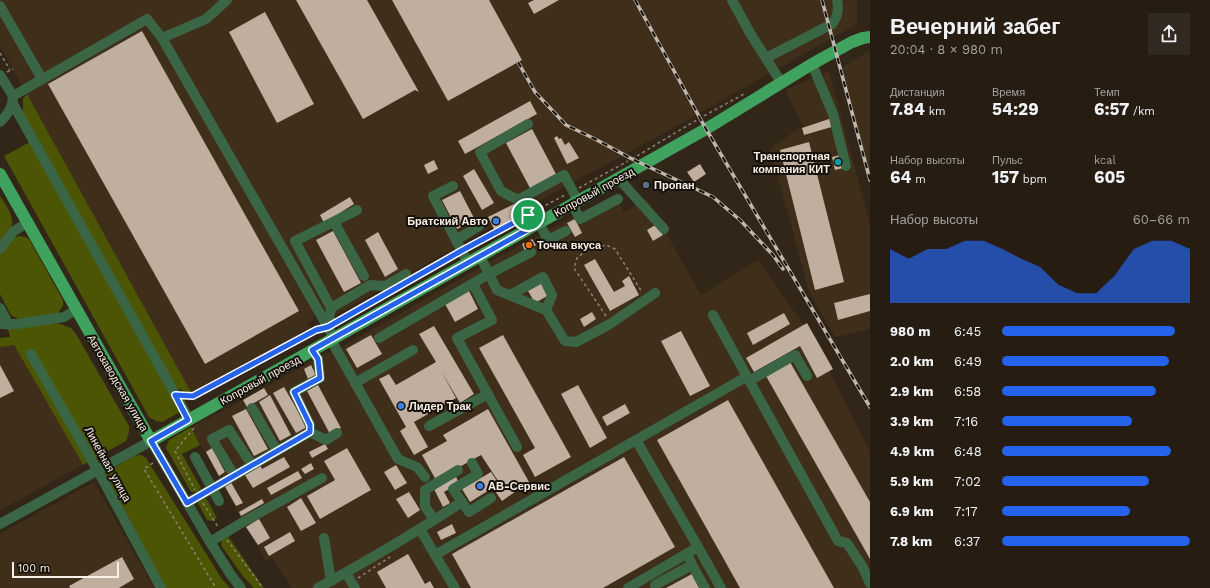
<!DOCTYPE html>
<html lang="ru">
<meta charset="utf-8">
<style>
body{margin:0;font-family:"Work Sans",sans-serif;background:#322920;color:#f1f3f6;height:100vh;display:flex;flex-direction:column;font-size:15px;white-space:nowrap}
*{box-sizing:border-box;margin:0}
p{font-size:13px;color:#a4a19f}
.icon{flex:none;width:22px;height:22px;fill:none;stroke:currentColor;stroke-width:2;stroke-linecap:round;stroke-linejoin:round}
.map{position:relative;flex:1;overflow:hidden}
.details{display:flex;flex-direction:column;background:#261c12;width:340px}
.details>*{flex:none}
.scale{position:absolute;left:12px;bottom:10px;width:107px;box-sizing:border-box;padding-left:4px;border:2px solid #f9f1e8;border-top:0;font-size:11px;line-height:14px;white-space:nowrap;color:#f9f1e8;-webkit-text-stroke:3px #16100a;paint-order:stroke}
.pin{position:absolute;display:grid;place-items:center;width:34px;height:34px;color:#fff;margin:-17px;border:2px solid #fff;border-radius:50%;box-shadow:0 1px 4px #0007}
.round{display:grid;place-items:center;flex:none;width:42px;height:42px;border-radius:0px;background:#322920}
.head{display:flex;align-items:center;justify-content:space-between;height:68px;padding:0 20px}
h1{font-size:22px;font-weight:700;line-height:30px}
.stats{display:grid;grid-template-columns:repeat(3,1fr);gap:6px;height:68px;padding:4px 20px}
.stats div{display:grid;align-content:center}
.stats b{font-size:17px;font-weight:700}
.stats small{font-size:11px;font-weight:400}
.stats p{font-size:11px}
.chart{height:112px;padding:8px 20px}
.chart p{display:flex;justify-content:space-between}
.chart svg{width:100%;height:72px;margin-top:4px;fill:#2563eb;opacity:.7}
ul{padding:0 20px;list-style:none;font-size:13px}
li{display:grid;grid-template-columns:64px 48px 1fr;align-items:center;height:30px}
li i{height:10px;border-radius:5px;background:#2563eb}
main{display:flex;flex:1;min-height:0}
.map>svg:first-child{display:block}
.built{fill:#3e2e1a}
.green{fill:#4c5503}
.building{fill:#c0ae9f}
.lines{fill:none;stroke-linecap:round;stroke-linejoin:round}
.path{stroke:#8c8276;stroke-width:1.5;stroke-dasharray:3 3;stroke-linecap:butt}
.minor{stroke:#3a6645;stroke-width:10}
.major{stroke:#3fa25e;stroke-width:12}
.rail-casing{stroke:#c0b7ad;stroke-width:3.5}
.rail{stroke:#16100a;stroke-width:2;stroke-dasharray:6;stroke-linecap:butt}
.route-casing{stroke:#fff;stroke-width:8}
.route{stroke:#2563eb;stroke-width:5}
.culture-dot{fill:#0f9aa8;stroke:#16100a;stroke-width:1.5}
.service-dot{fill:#5c6f8a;stroke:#16100a;stroke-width:1.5}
.shop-dot{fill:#3f7fe0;stroke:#16100a;stroke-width:1.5}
.food-dot{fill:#e8710a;stroke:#16100a;stroke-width:1.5}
.labels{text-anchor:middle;stroke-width:4;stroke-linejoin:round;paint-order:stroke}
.poi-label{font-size:11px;font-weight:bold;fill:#f9f1e8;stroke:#16100a;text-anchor:start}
.street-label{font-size:11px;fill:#f9f1e8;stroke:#16100a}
</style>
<main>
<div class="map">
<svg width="870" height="588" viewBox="0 0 870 588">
<rect width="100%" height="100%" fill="#322618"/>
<g class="built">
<polygon points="0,0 857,0 857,24 664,133 484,231 338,314 323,311 307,323 310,328 192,394 0,46"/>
<polygon points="870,50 870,189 839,69"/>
<polygon points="829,71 870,224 870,329 835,337 809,292 770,148 803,126 785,90"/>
<polygon points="614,195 624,212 647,199 701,295 758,260 813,338 870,452 870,588 292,588 272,557 266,561 243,522 191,427 243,400 318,357 343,346 493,260"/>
<polygon points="10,338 83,465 0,510 0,339"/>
<polygon points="94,482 154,588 0,588 0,534"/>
</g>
<g class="green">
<polygon points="27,94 192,394 176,388 23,113 23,99"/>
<polygon points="30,142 180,412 162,422 156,421 149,417 4,156"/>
<path d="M 0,196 C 6,205 17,219 10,230 C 7,235 3,239 0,243 Z"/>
<polygon points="19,236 26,237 29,239 63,300 63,306 58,313 55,314 20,320 11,315 0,294 0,253 14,238"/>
<polygon points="58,323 71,328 76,334 129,426 129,432 126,441 83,465 14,345 0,347 0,338 10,337 8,329 50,324"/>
<polygon points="191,427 200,445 182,454 201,488 197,492 191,492 166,448 169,440"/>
<polygon points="141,455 146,458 222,579 230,588 166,588 105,473 134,456"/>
<polygon points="205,496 217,518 212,521 207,520 198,503 198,500"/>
<polygon points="228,536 264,588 254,588 242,575 221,545 222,540"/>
</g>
<g class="building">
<polygon points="296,0 367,0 419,92 415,90 363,119"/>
<polygon points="392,0 489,0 522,60 448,101"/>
<polygon points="534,0 559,0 534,14 528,3"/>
<polygon points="265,12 314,104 277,123 229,32"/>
<polygon points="142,31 299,311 205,364 48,84"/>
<polygon points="530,101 537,114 465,154 458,141"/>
<polygon points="832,118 835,126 804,135 802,128"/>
<polygon points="532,129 556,174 530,188 506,143"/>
<polygon points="557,136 559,139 561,138 565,145 569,142 579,158 567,164 554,138"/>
<polygon points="809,142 844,282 815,290 780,150"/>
<polygon points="840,155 843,168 835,170 832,157"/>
<polygon points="434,160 438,169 428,174 424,165"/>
<polygon points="700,164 706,174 694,182 687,172"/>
<polygon points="474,169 494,203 482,210 463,176"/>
<polygon points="460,191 475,220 457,229 442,200"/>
<polygon points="350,197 354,204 324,223 320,215"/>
<polygon points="514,204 520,216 494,229 488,217"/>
<polygon points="575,219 582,233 575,237 567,223"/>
<polygon points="657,224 663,235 653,241 647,230"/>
<polygon points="333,231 361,283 344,292 316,240"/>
<polygon points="378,232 398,269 385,277 365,240"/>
<polygon points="532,239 536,245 525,251 522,244"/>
<polygon points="595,259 614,292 625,286 622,281 629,276 639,295 610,311 584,265"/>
<polygon points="542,283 549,295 535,303 528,291"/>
<polygon points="469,291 478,309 455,322 445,304"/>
<polygon points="870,294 870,311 838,320 834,303"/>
<polygon points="592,312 596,319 584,327 580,319"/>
<polygon points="784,313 790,324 753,345 747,333"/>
<polygon points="807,323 833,369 817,378 800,346 754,372 746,358"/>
<polygon points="434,326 474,394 460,403 441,371 456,398 414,422 428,447 414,455 400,431 406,427 379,379 389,374 396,385 436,362 419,334"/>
<polygon points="681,331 710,386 690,396 661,341"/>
<polygon points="371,335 382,354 357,368 346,349"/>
<polygon points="503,335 571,457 535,477 523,455 535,448 479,348"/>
<polygon points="790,362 870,502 870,559 766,376"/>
<polygon points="0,365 14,391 0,398"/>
<polygon points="311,365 316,375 308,379 304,369"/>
<polygon points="318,385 341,428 330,434 307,391"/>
<polygon points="578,385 607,438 590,448 561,394"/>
<polygon points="284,387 307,427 296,433 273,393"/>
<polygon points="264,388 268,395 247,407 243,400"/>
<polygon points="270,395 291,435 280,441 259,402"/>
<polygon points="728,400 834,588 740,588 657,440"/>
<polygon points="625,404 630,413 607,426 602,417"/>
<polygon points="246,409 268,449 254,456 232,416"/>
<polygon points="488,409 529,482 502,501 495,491 502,487 481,455 436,480 422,455 447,441 443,435"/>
<polygon points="325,444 328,449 312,458 309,452"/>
<polygon points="212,448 225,472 219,476 206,452"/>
<polygon points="347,448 371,490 320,519 307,496 335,480 324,461"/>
<polygon points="284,457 290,467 253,488 243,472 259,463 262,469"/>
<polygon points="624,457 675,547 603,588 471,588 452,554"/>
<polygon points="311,463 314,469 305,474 301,469"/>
<polygon points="396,465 407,483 395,490 384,472"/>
<polygon points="298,471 302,478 271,495 267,488"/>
<polygon points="491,472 499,484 470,502 462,489"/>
<polygon points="456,477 459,483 444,492 450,503 443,507 434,489"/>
<polygon points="229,479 243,503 236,506 223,483"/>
<polygon points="409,492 420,510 408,518 396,499"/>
<polygon points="301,498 316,523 301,531 287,507"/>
<polygon points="262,499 264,503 241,516 239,512"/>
<polygon points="259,519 270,538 258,545 246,527"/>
<polygon points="452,524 456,533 441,540 437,532"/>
<polygon points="290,532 295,541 269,556 264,547"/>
<polygon points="408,554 425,584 430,581 434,588 386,588 377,572"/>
<polygon points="122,557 134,579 119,588 70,588 69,586"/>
<polygon points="692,574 699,588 666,588"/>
</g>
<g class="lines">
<g class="path">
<polyline points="0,53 10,70"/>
<polyline points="7,72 13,69"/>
<polyline points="632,159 700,118 744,94"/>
<polyline points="579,188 628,161"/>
<polyline points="535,211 565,195"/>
<polyline points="468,247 521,219"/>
<polyline points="414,278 454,255"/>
<polyline points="606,316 574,268 577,258 587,250 606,245 615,249 642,292"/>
<polyline points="338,322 385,295"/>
<polyline points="186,395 193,396 316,330 320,329"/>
<polyline points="194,428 175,451 195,490"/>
<polyline points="153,463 144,469 216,588"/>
<polyline points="203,503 218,527"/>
<polyline points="227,540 263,588"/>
<polyline points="358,578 390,557"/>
</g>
<g class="minor">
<polyline points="732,0 750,33 781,82"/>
<polyline points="0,6 42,79"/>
<polyline points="162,38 334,338"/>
<path d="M 766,58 L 832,24 C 838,17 839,9 837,0"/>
<polyline points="812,64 833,114 846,166"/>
<polyline points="0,75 13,96"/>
<polyline points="13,104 189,419"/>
<path d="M 0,122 C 8,114 13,107 13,96 L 147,19 L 162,38 L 206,19 L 227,0"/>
<polyline points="528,124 480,152 501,191 518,200 534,226"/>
<polyline points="618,178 664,229"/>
<polyline points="453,186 433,196 468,263"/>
<polyline points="518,200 564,175 578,201"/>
<polyline points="572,204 580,219 618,199"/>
<polyline points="334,222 364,276"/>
<polyline points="539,223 548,240 566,231"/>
<polyline points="456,240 479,226"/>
<polyline points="0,249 14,231 27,223"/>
<polyline points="480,256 497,290 546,310 565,341 576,342 610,324 655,293"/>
<polyline points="473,284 492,320 457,338 517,447"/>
<polyline points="510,295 543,277 552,295 546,310"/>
<polyline points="0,308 9,325"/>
<polyline points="331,308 295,241 357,210"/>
<polyline points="713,315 838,541 847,543 862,566 870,583"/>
<polyline points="0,324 17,324 64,317 76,310"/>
<polyline points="328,327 331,308 370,285 385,286 406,274"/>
<polyline points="379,338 489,274 531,252"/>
<polyline points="331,340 398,459 417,467 425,477"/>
<polyline points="31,354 98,471 161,588"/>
<polyline points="749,381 795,355 807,376"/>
<polyline points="355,383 413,350"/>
<polyline points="252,408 277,451"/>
<polyline points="429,426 488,394"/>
<polyline points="310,432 310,425 294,392 320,378 318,359 312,350"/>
<polyline points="310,432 326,440 337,433"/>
<polyline points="195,457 219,501"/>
<polyline points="234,475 212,439 229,430 252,465"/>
<polyline points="462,502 469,512 491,498"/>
<polyline points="187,503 310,432"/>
<polyline points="434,520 425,506 425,490 458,470"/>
<polyline points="0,524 151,441 210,542 231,575 241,588"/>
<polyline points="420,529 435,555 746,377"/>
<polyline points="324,538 331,581"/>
<polyline points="210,542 243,522 322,478"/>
<polyline points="698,547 721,588"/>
<polyline points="435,555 455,588"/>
<polyline points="690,560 692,565 705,588"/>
<polyline points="346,573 355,588"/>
<polyline points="655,585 692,565"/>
<path d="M 318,588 C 367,561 415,533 462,502 L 453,489 L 478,474 L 472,463"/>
<polyline points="628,588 698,547 636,440"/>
</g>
<polyline class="major" points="0,174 151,441 706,129 812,64 852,42 863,38 870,37"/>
<g class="rail-casing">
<g id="rail">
<polyline points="635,0 706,129 870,407"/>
<polyline points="822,0 870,180"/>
<polyline points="518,62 535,92 566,125 595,139 632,159 713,197 740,220 773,255 783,269"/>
</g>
</g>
<use href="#rail" class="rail"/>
</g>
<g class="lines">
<g class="route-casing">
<polygon id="route" points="528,215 534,226 312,350 318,359 320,378 294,392 310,425 310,432 187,503 151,441 188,420 175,395 193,396 316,330 328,327 461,251"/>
</g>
<use href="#route" class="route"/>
</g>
<circle class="culture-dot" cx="838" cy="162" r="4"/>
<circle class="service-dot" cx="646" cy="185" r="4"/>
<g class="shop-dot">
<circle cx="496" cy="221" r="4"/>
<circle cx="401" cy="406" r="4"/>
<circle cx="480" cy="486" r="4"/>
</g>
<circle class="food-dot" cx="529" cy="245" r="4"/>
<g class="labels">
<g class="poi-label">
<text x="830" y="160" text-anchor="end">Транспортная<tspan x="830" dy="13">компания КИТ</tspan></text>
<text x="654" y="189">Пропан</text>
<text x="488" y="225" text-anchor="end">Братский Авто</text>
<text x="537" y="249">Точка вкуса</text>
<text x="409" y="410">Лидер Трак</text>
<text x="488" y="490">АВ-Сервис</text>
</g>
<g class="street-label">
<text transform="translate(594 192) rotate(-29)" y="4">Копровый проезд</text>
<text transform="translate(260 380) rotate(-29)" y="4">Копровый проезд</text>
<text transform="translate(118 383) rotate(60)" y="4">Автозаводская улица</text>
<text transform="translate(108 464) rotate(61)" y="4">Линейная улица</text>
</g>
</g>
</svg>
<div class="scale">100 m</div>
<div class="pin" style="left:528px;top:215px;background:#1e9e55"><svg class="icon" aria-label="arrive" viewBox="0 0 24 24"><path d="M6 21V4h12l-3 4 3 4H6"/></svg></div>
</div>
<section class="details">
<div class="head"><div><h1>Вечерний забег</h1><p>20:04 · 8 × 980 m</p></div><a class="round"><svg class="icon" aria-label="share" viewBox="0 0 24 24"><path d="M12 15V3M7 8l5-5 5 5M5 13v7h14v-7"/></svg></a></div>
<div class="stats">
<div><p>Дистанция</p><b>7.84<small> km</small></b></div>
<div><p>Время</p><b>54:29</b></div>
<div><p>Темп</p><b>6:57<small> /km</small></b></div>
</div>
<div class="stats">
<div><p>Набор высоты</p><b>64<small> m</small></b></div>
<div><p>Пульс</p><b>157<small> bpm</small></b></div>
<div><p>kcal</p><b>605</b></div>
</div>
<div class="chart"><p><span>Набор высоты</span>60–66 m</p>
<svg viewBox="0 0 160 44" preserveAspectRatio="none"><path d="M0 44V11L10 17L20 11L30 11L40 6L50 6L60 11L70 17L80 22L90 33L100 38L110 38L120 27L130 11L140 6L150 6L160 11V44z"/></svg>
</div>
<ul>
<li><b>980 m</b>6:45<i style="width:92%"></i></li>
<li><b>2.0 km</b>6:49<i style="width:89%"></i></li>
<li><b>2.9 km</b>6:58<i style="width:82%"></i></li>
<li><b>3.9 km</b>7:16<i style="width:69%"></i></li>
<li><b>4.9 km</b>6:48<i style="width:90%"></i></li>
<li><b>5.9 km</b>7:02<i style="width:78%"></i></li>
<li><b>6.9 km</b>7:17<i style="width:68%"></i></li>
<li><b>7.8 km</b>6:37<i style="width:100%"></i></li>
</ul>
</section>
</main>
